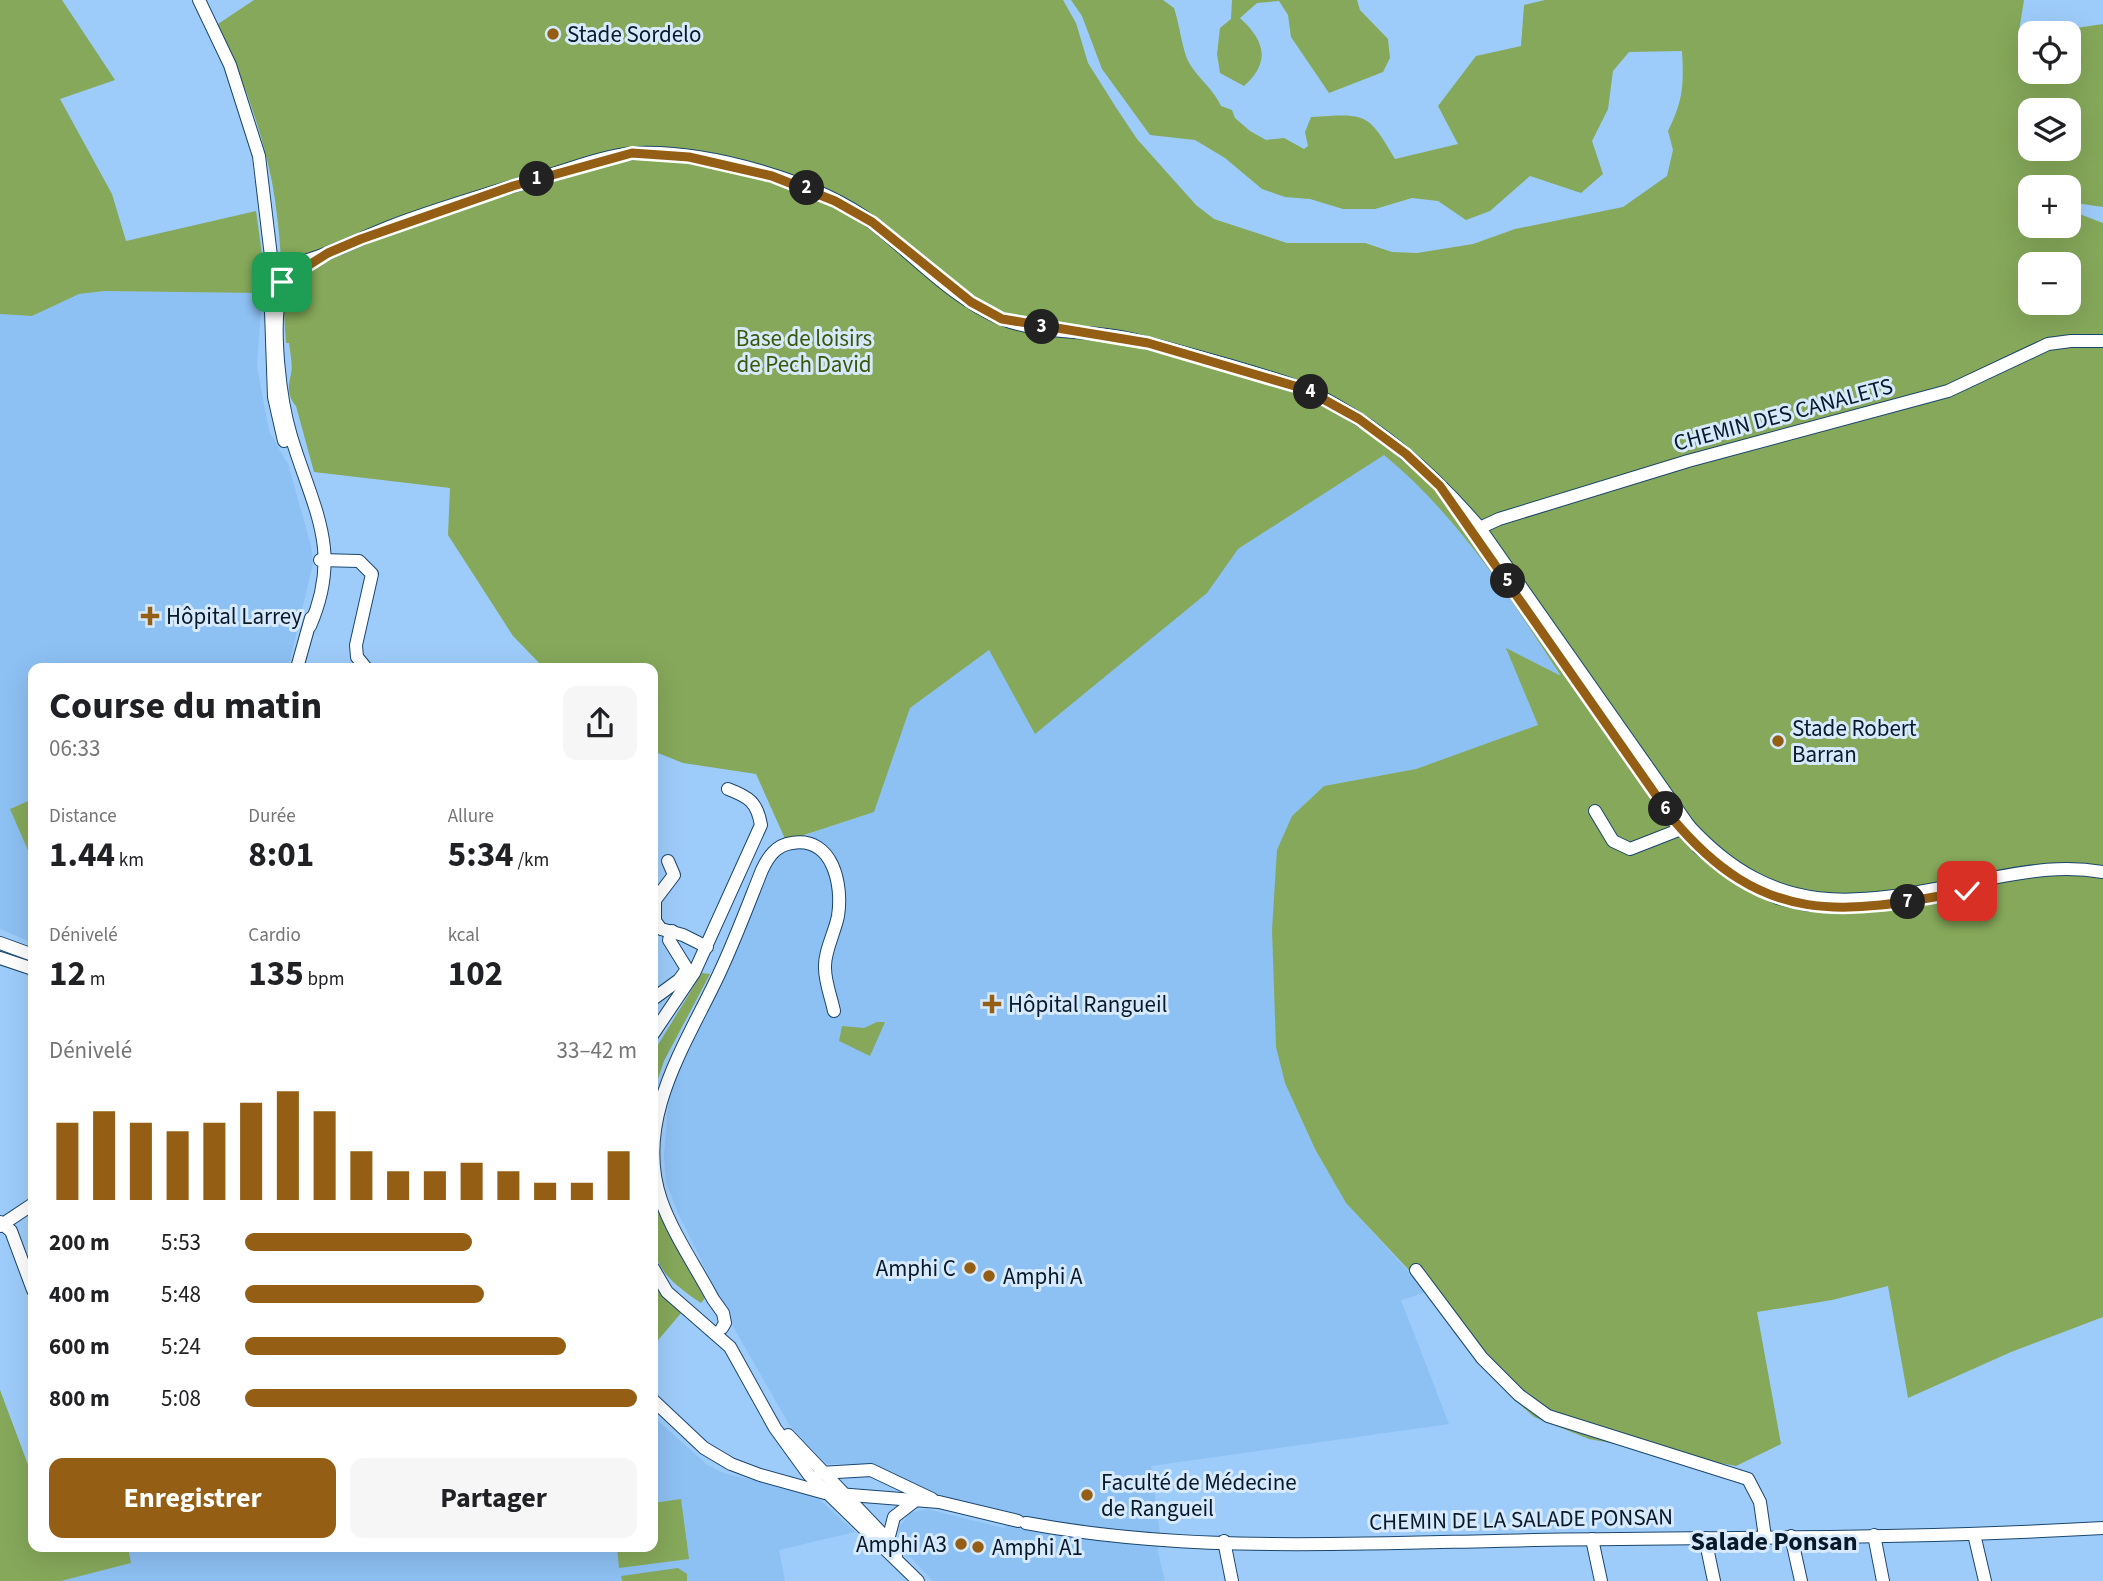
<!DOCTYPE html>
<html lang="fr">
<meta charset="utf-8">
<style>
body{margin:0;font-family:"Source Sans 3",sans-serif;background:#f6f6f6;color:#202124;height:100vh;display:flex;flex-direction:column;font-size:26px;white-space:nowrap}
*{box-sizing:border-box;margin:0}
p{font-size:23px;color:#757577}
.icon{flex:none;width:38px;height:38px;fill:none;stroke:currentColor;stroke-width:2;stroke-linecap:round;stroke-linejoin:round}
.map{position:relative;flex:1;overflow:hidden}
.sheet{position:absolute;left:28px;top:663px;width:630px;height:889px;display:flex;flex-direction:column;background:#fff;border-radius:14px;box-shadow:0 7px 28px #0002}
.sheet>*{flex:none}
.tools{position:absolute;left:2018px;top:21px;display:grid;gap:14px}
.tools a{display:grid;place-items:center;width:63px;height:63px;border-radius:14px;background:#fff;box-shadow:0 7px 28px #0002;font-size:35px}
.pin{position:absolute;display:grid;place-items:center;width:60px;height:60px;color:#fff;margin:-30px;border-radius:14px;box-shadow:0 4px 10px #0006}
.km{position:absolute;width:35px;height:35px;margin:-18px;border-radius:50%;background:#222;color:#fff;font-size:19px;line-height:35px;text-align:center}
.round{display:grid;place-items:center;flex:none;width:74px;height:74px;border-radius:14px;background:#f6f6f6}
.overview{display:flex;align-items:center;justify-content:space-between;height:119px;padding:0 21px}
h1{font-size:38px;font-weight:700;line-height:52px}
.metrics{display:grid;grid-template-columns:repeat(3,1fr);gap:10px;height:119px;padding:7px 21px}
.metrics div{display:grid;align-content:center}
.metrics b{font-size:35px;font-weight:700}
.metrics small{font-size:19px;font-weight:400}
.metrics p{font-size:19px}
.chart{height:196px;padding:14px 21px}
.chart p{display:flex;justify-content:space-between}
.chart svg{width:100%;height:126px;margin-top:7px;stroke:#945f15;stroke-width:6}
.action{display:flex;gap:14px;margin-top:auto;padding:14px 21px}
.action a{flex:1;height:80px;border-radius:14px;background:#945f15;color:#fff;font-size:28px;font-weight:700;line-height:80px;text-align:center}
.action a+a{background:#f6f6f6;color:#202124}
ul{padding:0 21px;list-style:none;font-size:23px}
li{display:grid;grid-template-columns:112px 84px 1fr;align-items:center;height:52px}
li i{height:18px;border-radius:9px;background:#945f15}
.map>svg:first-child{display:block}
.built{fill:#8dc0f3}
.green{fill:#85a85a;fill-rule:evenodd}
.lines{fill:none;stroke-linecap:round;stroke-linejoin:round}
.minor-casing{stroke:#1b466d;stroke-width:14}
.minor{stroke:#fff;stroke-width:12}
.route-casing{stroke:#fff;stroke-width:14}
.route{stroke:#945f15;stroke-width:9}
.poi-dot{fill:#945f15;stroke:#d7eafd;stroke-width:2.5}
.labels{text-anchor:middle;stroke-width:6;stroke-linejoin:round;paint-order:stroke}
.poi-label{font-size:23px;fill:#081a2a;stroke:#d7eafd;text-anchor:start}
.park-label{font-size:23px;fill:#3a5707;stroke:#d7eafd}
.street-label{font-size:23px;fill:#081a2a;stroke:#d7eafd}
.quarter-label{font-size:26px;font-weight:bold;fill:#081a2a;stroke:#d7eafd}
</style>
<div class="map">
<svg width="2103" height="1581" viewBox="0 0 2103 1581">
<rect width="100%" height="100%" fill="#9eccfa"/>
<g class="built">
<polygon points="104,291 262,293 257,366 269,431 288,464 311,545 313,564 288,668 33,668 33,700 28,701 33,768 33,943 0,929 0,314 32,316 79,294"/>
<polygon points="1385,454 1449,516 1507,592 1562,677 1507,649 1538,725 1416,769 1324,786 1292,816 1285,1083 1315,1149 1346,1203 1427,1292 1401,1300 1449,1424 1151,1466 1160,1533 1158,1552 1165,1581 933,1581 905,1552 899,1538 899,1527 910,1513 927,1509 1004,1528 1010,1515 932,1494 872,1464 826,1464 790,1426 736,1332 678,1213 666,1182 664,1156 668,1104 678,1072 765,870 786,847 809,834 874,812 910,708 989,650 1036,734 1142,519 1238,549"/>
<polygon points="653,1416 706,1464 723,1473 798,1491 819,1499 855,1532 779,1550 785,1581 61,1581 131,1563 127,1547 653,1547"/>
</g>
<g class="green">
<polygon points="0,0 62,0 115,80 60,99 112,194 126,241 256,211 263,261 262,293 104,291 79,294 32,316 0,314"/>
<path d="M 254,0 L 1063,0 L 1076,23 L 1088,63 L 1117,109 L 1137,139 L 1196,205 L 1214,219 L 1287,243 L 1365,243 L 1392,252 L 1417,253 L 1473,244 L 1515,229 L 1623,207 L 1667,176 L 1673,150 L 1668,131 C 1683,101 1684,85 1682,51 L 1629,52 L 1613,71 L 1608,109 L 1592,141 L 1603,174 L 1581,193 L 1530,176 L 1490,211 L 1466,220 L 1438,201 L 1412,198 L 1375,209 L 1343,209 L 1310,199 L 1285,197 L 1262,189 L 1225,158 L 1195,140 L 1150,135 L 1102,69 L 1082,16 L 1071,0 L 1163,0 L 1174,8 C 1179,23 1181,41 1186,56 C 1193,75 1212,86 1221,106 L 1232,110 L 1235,118 L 1250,131 L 1266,140 L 1284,138 L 1304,149 L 1308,146 L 1305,132 L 1311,117 C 1366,114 1367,111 1395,159 L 1458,144 L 1438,106 L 1476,56 L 1521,46 L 1524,5 L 1545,0 L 2024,0 L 2018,37 L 2030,35 L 2030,72 L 2068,72 L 2068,33 L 2042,33 L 2103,24 L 2103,207 L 2069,202 L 2068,187 L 2030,187 L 2030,226 L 2068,226 L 2069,210 L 2103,223 L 2103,1317 L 2011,1352 L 1908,1398 L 1888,1286 L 1832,1300 L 1757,1312 L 1781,1444 L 1736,1466 L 1589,1439 L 1534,1417 L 1507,1393 L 1407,1268 L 1346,1203 L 1315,1149 L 1285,1083 L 1276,1047 L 1272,930 L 1277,850 L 1292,816 L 1324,786 L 1416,769 L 1538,725 L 1506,648 L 1561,676 C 1509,596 1458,516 1384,455 L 1238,549 L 1207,593 L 1035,734 L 989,650 L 910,708 L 874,812 L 786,841 L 756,774 L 683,763 L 653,751 L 653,668 L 544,668 L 513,636 L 448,535 L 450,488 L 314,472 L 296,406 C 286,395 289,383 291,374 C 293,365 290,352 289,343 L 286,343 C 282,291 282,235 272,182 C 261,127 241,74 218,24 ZM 2030,110 L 2068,110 L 2068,149 L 2030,149 ZM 2030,264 L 2068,264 L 2068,303 L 2030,303 Z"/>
<path d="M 1232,0 L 1357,0 L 1360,10 L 1388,39 L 1390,58 L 1383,72 L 1329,93 L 1291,37 L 1288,15 L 1279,1 L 1257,3 L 1240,18 C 1265,41 1271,62 1244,86 L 1220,73 L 1217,54 L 1220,28 L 1231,19 Z"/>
<polygon points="33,799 33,854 30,855 10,809"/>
<polygon points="702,973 710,974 664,1061 653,1094 653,1053"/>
<polygon points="877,1022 885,1022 870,1056 839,1041 842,1026 864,1028"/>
<path d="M 653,1180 L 688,1267 L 705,1298 L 701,1303 C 641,1264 653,1246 653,1180 Z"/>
<polygon points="653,1283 682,1312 653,1346"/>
<polygon points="0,1390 33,1478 33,1547 128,1547 131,1563 61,1581 0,1581"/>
<polygon points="681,1499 689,1559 619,1568 617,1547 653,1547 653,1503"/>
<polygon points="678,1568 687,1574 687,1581 622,1581 621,1576"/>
</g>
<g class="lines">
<g class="minor-casing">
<g id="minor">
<polyline points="199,0 230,65 259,156 273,273"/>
<path d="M 284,266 C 321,259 354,241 389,227 C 441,207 494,192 547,176 C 575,167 606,155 636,153 C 708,150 818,181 874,224 C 915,256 953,299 1002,319 C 1040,334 1086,330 1126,338 C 1160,345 1194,356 1228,365 C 1264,376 1301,385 1334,404 C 1389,435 1438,479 1479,527 L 1689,826 C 1784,929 1871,901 1992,878 C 2030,871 2064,865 2103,872"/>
<path d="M 285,281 L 274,279 L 273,273 L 276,267 L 286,267 L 290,274 C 287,281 282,286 280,293 C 272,330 280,400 291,436 C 313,509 343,550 310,626"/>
<polyline points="271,311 274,397 284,441"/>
<polyline points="1473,531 1499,519 1688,461 1948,391 2048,344 2071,341 2103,341"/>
<polyline points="320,560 359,561 372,574 356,645 357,657 366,668"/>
<polyline points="297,668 311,618"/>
<polyline points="1585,693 1661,801"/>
<polyline points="1595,811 1613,841 1630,849 1689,826"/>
<polyline points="1699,848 1734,875"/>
<polyline points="668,861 674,875 655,900 655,921 661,929 683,935 707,947"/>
<polyline points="1759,889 1778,898 1808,905"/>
<polyline points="0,943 33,955"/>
<polyline points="0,958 33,969"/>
<polyline points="653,999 679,980 687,969 669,940 672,931"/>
<path d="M 653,1034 L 694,973 L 761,825 C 757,802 749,797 728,789"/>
<polyline points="0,1222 11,1231 33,1290"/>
<polyline points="0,1226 33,1204"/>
<polyline points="653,1268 667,1292 730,1347 775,1428 809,1475 918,1581"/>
<polyline points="1416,1270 1482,1358 1519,1395 1548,1416 1748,1479 1760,1502 1765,1537"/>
<path d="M 722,1328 L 725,1323 L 723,1313 L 713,1299 C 696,1267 673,1234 661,1200 C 633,1119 687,1043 719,974 C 735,940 748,905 762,870 C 768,857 776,845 792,843 C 833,836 843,885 838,916 C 835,932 824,952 825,968 C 825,982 831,997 834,1011"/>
<polyline points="653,1400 704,1448 731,1464 760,1475 825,1493 939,1502 1018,1521"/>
<polyline points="788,1435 888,1540 896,1556"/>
<polyline points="820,1473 871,1470 932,1499"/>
<path d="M 1026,1523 C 1192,1554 1365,1543 1534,1540 C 1724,1537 1914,1539 2103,1528"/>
<polyline points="1974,1534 1985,1581"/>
<polyline points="1874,1535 1883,1581"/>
<polyline points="1791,1536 1801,1581"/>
<polyline points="1705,1538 1714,1581"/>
<polyline points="1592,1539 1601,1581"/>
<polyline points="888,1540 894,1517 916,1500"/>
<polyline points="1224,1541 1232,1581"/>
</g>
</g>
<use href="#minor" class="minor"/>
</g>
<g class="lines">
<g class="route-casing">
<path id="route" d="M 282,282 L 328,253 L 361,239 L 513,186 L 632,153 L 689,157 L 772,176 L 835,201 L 872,222 L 971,302 L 1002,319 L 1148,343 L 1305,389 L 1359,419 L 1406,454 L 1440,486 L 1672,818 C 1763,927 1841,915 1967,891"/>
</g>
<use href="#route" class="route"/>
</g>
<g class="poi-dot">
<circle cx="553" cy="34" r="7"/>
<path d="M146.5 605.5h7v7h7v7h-7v7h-7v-7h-7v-7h7z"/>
<circle cx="1778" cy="741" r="7"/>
<path d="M988.5 993.5h7v7h7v7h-7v7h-7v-7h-7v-7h7z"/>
<circle cx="970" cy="1268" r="7"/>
<circle cx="989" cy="1276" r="7"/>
<circle cx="1087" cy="1495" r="7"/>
<circle cx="961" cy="1544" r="7"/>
<circle cx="978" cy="1547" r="7"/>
</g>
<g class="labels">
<g class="poi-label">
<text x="567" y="42">Stade Sordelo</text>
<text x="166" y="624">Hôpital Larrey</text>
<text x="1792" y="736">Stade Robert<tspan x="1792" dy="26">Barran</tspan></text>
<text x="1008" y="1012">Hôpital Rangueil</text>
<text x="956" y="1276" text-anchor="end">Amphi C</text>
<text x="1003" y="1284">Amphi A</text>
<text x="1101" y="1490">Faculté de Médecine<tspan x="1101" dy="26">de Rangueil</tspan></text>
<text x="947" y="1552" text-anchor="end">Amphi A3</text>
<text x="992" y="1555">Amphi A1</text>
</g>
<g class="park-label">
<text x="804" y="346">Base de loisirs<tspan x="804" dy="26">de Pech David</tspan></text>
</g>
<g class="street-label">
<text transform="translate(1783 414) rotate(-15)" y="8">CHEMIN DES CANALETS</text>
<text transform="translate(1521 1519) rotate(-1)" y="8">CHEMIN DE LA SALADE PONSAN</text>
</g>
<g class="quarter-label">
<text x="1774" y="1550">Salade Ponsan</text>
</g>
</g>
</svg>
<div class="tools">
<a><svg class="icon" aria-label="locate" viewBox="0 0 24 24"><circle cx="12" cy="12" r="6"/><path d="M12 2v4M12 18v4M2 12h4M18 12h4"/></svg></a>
<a><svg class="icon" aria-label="layers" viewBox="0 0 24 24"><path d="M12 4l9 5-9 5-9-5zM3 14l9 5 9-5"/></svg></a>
<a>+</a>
<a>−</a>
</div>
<div class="pin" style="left:282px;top:282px;background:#1e9e55"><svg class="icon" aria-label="arrive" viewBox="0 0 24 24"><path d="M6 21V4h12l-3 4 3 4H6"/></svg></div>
<div class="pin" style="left:1967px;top:891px;background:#d93025"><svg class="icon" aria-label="check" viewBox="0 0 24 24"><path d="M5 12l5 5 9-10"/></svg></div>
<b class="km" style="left:537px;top:179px">1</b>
<b class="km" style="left:807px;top:188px">2</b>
<b class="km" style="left:1042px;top:327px">3</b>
<b class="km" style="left:1311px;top:392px">4</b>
<b class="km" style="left:1508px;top:581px">5</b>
<b class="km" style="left:1666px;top:809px">6</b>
<b class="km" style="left:1908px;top:902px">7</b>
<section class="sheet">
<div class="overview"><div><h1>Course du matin</h1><p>06:33</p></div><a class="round"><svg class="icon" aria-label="share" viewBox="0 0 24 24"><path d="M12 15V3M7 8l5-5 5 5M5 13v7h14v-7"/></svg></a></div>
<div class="metrics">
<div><p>Distance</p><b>1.44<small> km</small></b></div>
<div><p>Durée</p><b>8:01</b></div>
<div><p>Allure</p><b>5:34<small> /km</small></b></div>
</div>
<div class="metrics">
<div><p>Dénivelé</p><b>12<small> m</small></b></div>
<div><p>Cardio</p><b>135<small> bpm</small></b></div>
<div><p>kcal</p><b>102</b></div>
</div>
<div class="chart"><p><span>Dénivelé</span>33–42 m</p>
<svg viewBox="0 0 160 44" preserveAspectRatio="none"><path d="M5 44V17M15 44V13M25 44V17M35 44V20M45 44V17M55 44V10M65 44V6M75 44V13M85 44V27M95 44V34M105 44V34M115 44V31M125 44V34M135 44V38M145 44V38M155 44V27"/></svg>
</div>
<ul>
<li><b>200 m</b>5:53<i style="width:58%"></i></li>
<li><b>400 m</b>5:48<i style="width:61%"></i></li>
<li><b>600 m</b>5:24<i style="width:82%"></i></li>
<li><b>800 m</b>5:08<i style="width:100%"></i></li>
</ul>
<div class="action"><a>Enregistrer</a><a>Partager</a></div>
</section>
</div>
